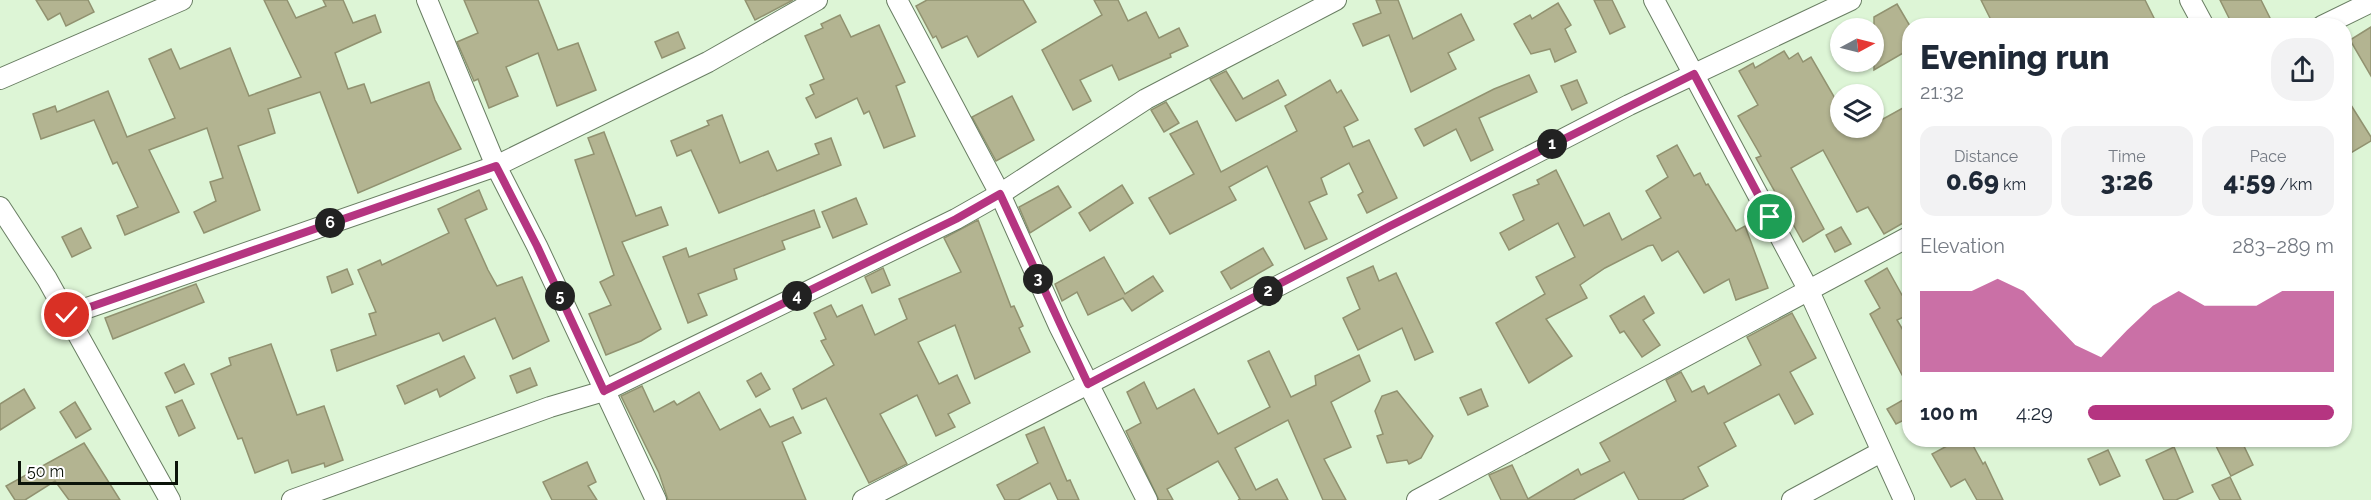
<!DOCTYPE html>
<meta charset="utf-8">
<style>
body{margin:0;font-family:Raleway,sans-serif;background:#f2f2f3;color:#1f2937;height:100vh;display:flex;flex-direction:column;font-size:22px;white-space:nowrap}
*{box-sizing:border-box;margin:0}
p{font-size:20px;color:#747a83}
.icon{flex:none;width:33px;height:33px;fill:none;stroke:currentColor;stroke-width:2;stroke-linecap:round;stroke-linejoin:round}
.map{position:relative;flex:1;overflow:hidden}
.panel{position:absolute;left:1902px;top:18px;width:450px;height:429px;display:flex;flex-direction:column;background:#fff;border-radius:24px;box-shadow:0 2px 4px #0004}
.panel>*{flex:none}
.needle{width:39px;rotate:83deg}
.fabs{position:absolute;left:1830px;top:18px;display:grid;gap:12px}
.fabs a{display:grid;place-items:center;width:54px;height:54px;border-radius:50%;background:#fff;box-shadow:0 2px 4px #0004;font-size:30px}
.scale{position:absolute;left:18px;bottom:15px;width:160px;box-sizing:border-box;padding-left:6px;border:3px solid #0b1309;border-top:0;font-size:16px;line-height:21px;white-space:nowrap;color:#0b1309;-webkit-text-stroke:4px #fff;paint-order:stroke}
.pin{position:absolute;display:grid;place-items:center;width:51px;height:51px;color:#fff;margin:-26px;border:3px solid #fff;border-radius:50%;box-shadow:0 2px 6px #0007}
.km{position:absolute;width:30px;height:30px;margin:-15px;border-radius:50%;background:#222;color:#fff;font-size:16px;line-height:30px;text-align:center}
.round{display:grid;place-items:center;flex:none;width:63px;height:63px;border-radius:24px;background:#f2f2f3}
.overview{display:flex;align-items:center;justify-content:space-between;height:102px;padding:0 18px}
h1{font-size:33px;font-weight:800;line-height:45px}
.stats{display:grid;grid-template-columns:repeat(3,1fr);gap:9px;height:102px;padding:6px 18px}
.stats div{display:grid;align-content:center;border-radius:15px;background:#f2f2f3;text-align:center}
.stats b{font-size:26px;font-weight:800}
.stats small{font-size:16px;font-weight:400}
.stats p{font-size:16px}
.chart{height:168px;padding:12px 18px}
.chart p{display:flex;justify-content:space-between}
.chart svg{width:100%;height:108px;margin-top:6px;fill:#b53581;opacity:.7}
ul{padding:0 18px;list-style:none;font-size:20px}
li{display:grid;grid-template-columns:96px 72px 1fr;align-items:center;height:45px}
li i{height:15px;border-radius:8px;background:#b53581}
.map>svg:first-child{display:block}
.building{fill:#b3b491;stroke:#919270;stroke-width:1.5}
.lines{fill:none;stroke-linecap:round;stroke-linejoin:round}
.minor-casing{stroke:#697e63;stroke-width:22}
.minor{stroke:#fff;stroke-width:20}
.route-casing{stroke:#fff;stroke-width:12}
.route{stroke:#b53581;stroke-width:8}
</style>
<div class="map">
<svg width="2371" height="500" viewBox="0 0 2371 500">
<rect width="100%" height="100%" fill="#ddf5d6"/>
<g class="building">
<polygon points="36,0 88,0 94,12 66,26 60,13 48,20"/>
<polygon points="264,0 287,0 296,18 326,6 323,0 343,0 353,23 375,15 381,32 335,53 348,89 364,84 371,103 429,82 435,100 461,149 358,193 320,92 268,109 275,133 238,146 260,210 204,233 194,212 216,201 210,182 223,178 207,128 149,150 179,212 125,235 117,216 138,207 117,162 113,164 94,120 41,139 33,114 55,106 57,112 108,91 127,137 175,118 149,59 171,49 180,69 230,48 249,96 301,77"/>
<polygon points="464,0 538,0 558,50 578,43 596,90 557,106 538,53 506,67 518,96 489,108 478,79 474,81 457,42 478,33"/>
<polygon points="745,0 793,0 755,20"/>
<polygon points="927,0 1023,0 1036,22 978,57 967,36 942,48 936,36 933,38 916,6"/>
<polygon points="1094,0 1118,0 1128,21 1146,12 1159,38 1179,28 1188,46 1170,54 1171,57 1119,80 1112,65 1080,80 1091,101 1073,110 1042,50 1102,15"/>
<polygon points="1376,0 1398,0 1413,39 1461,14 1474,40 1448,53 1456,69 1411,92 1389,35 1363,46 1353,24 1381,13"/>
<polygon points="1594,0 1612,0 1625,27 1610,34"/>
<polygon points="1981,0 2145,0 2158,26 1994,26"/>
<polygon points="2220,0 2261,0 2274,26 2233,26"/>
<polygon points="1558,3 1571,25 1565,29 1576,52 1555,62 1550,49 1531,54 1514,24 1530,15 1532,19"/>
<polygon points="1897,4 1910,26 1910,49 1874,70 1874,17"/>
<polygon points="840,15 851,37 879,25 905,82 896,86 915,136 884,148 869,111 864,114 857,98 816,118 806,98 814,94 810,85 824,79 805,36 823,28 821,24"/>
<polygon points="2371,27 2371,76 2350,40"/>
<polygon points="678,32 685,48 662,58 655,42"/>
<polygon points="1784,51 1789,59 1798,53 1803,62 1811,57 1840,107 1840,128 1852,128 1856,134 1874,128 1874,124 1910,104 1910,219 1884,234 1868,207 1857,212 1823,150 1791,168 1824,229 1803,242 1756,158 1761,156 1738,116 1758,105 1739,71 1753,63 1755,68"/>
<polygon points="1226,71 1243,99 1278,80 1286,95 1236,121 1210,79"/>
<polygon points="1529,75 1537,92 1479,118 1493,150 1471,161 1456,129 1424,146 1415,129 1494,89"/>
<polygon points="1330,80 1337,93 1341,90 1358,120 1344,127 1353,147 1369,140 1397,198 1367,213 1358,195 1363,192 1349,163 1321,178 1327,194 1309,202 1327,239 1305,249 1267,166 1229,187 1236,200 1170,234 1149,198 1194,174 1170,134 1197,121 1221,172 1297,131 1285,106"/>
<polygon points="1577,80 1587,103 1572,110 1561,86"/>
<polygon points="2344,94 2371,137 2371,141 2344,157"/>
<polygon points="1012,96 1034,140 996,161 972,117"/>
<polygon points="1166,102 1179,123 1164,132 1151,110"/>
<polygon points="722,115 740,163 768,151 777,171 819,154 815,144 831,138 841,165 719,213 691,150 677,156 671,141 709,125 707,121"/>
<polygon points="604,132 636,216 661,207 668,225 622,242 661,329 641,341 606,355 589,314 611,305 600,282 614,275 575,160 594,154 588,138"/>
<polygon points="1677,145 1694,176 1700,173 1706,185 1708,184 1736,231 1745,226 1768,288 1736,300 1729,279 1704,293 1678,251 1662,261 1653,245 1648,246 1605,268 1580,285 1587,298 1546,319 1572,356 1529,383 1496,323 1545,294 1536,277 1575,257 1558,223 1509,250 1500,233 1524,220 1513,195 1539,184 1537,180 1556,170 1584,226 1609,213 1622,240 1661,218 1646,191 1668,177 1657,156"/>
<polygon points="1122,185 1133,203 1090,231 1079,213"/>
<polygon points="1058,186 1071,207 1030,233 1019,207"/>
<polygon points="479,190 487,209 465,219 488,270 497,286 522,277 549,341 513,359 495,318 443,341 439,333 337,371 331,350 376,335 369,314 376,312 358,270 380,260 382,265 449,233 438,209"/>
<polygon points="856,198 867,224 833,238 822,212"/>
<polygon points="814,210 820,227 782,241 785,249 734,269 737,279 698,294 707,315 688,323 663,257 686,248 689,257"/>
<polygon points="978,220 1011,307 1014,306 1023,326 1019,328 1030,352 975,379 955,325 918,342 939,384 957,375 970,403 948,414 955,427 936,436 917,395 880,414 907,464 869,483 826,398 802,409 793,389 834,365 821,341 826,339 814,313 831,305 837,317 862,305 875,335 907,319 899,299 961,272 944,238"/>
<polygon points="1841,227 1851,244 1835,252 1826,235"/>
<polygon points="81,228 91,248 72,257 62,237"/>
<polygon points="1263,248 1273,265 1231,289 1221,272"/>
<polygon points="1104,257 1125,294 1153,276 1163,291 1132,311 1123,298 1088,315 1077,292 1062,301 1055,284"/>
<polygon points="1373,266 1379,281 1396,273 1433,352 1415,360 1402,328 1358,350 1343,318 1360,309 1347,278"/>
<polygon points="883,268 890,285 872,293 865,277"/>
<polygon points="1887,268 1902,295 1910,291 1910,314 1897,320 1910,342 1910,390 1870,314 1880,308 1865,281"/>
<polygon points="347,269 353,284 332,293 327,277"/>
<polygon points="196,284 204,302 113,339 105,318"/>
<polygon points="1644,296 1654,313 1643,320 1660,345 1642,357 1624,331 1620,333 1610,316"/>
<polygon points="1792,313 1816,358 1790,372 1813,414 1795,424 1779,394 1724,423 1736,446 1698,467 1708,486 1682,500 1639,500 1624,472 1573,500 1501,500 1489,475 1512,465 1528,499 1578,469 1581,475 1610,461 1600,443 1676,401 1666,380 1681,372 1692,392 1704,386 1708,394 1761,365 1747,337"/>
<polygon points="271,344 297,415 324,406 343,460 325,467 324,463 292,473 288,460 255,473 242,438 238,439 211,374 231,365 229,358"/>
<polygon points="1269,351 1291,397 1316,385 1315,376 1359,355 1370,381 1331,402 1351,447 1324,459 1346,500 1323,500 1288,420 1235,448 1256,490 1277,479 1288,500 1238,500 1240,499 1218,461 1167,489 1173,500 1159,500 1126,431 1141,423 1127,392 1144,382 1157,409 1194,389 1218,434 1270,407 1248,361"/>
<polygon points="464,356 475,378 440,397 437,389 405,404 397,386"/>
<polygon points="184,364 194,384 175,393 165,373"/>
<polygon points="530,368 537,385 517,393 510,376"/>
<polygon points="761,373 770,389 756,397 747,381"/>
<polygon points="642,386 654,412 674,401 677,405 699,392 720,430 760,409 770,427 793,417 801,433 782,442 806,500 668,500 659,473 621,396"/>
<polygon points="24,389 35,408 0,430 0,404"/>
<polygon points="1481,389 1488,406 1468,415 1460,398"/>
<polygon points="1397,391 1433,436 1421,458 1409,464 1407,460 1387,463 1377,436 1383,434 1375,411 1382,396"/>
<polygon points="1910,396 1910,417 1896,424 1887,409"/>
<polygon points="182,400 195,428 179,436 166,407"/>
<polygon points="75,402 91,429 76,438 60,412"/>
<polygon points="1044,427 1067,481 1070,480 1079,500 1058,500 1050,483 1018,500 1005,500 997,485 1038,463 1026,435"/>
<polygon points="1958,440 1970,440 1983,464 1985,462 2003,500 1977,500 1965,479 1951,487 1932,454"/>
<polygon points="2213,440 2241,440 2253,465 2231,476"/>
<polygon points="84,443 120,500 69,500 55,481 25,500 15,500 6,486"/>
<polygon points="2174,447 2193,492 2176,500 2164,500 2146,460"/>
<polygon points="2108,450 2120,476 2100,485 2088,459"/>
<polygon points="587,462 596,482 588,486 597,500 552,500 543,482"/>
<polygon points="2230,477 2241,500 2220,500 2212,485"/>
</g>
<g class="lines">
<g class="minor-casing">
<g id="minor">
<polyline points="427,0 496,166 537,246 656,500"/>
<polyline points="897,0 1000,194 1059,326 1147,500"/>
<polyline points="1654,0 1808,289 1904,500"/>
<polyline points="2190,0 2204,26"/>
<polyline points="2322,26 2371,2"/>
<polyline points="0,79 182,0"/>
<polyline points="0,207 47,279 170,500"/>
<polyline points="67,315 496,166 708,62 817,0"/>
<polyline points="292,500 550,407 604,391 956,219 1000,194 1146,99 1336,0"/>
<polyline points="863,500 1629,105 1851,0"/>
<polyline points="1417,500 1910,236"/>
<polyline points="1792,500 1881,452"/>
</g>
</g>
<use href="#minor" class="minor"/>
</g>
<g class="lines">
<g class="route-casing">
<polyline id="route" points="67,315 496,166 537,246 604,391 956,219 1000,194 1088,384 1390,226 1694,74 1770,217"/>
</g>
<use href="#route" class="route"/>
</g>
</svg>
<div class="fabs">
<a><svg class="needle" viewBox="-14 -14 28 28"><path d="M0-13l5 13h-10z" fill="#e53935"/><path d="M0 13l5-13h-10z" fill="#747a83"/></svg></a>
<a><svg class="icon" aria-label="layers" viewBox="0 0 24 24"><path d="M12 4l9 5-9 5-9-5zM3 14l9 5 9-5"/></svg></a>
</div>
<div class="scale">50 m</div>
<div class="pin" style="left:1770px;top:217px;background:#1e9e55"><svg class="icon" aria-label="arrive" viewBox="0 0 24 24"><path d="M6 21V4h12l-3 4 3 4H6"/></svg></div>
<div class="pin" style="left:67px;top:315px;background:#d93025"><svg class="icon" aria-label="check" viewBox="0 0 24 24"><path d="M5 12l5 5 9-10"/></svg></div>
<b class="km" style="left:1552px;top:144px">1</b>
<b class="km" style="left:1268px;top:291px">2</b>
<b class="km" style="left:1038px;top:279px">3</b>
<b class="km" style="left:797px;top:296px">4</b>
<b class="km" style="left:560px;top:296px">5</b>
<b class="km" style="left:330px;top:223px">6</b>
<section class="panel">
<div class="overview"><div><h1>Evening run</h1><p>21:32</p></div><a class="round"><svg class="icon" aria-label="share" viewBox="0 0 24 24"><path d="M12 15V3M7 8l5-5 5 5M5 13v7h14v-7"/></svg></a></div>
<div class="stats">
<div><p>Distance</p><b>0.69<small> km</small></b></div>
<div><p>Time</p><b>3:26</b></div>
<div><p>Pace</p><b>4:59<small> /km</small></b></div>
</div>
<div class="chart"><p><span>Elevation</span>283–289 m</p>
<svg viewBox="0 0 160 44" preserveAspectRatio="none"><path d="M0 44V11L10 11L20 11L30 6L40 11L50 22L60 33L70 38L80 27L90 17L100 11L110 17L120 17L130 17L140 11L150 11L160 11V44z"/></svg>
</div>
<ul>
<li><b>100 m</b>4:29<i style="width:100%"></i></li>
</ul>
</section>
</div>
